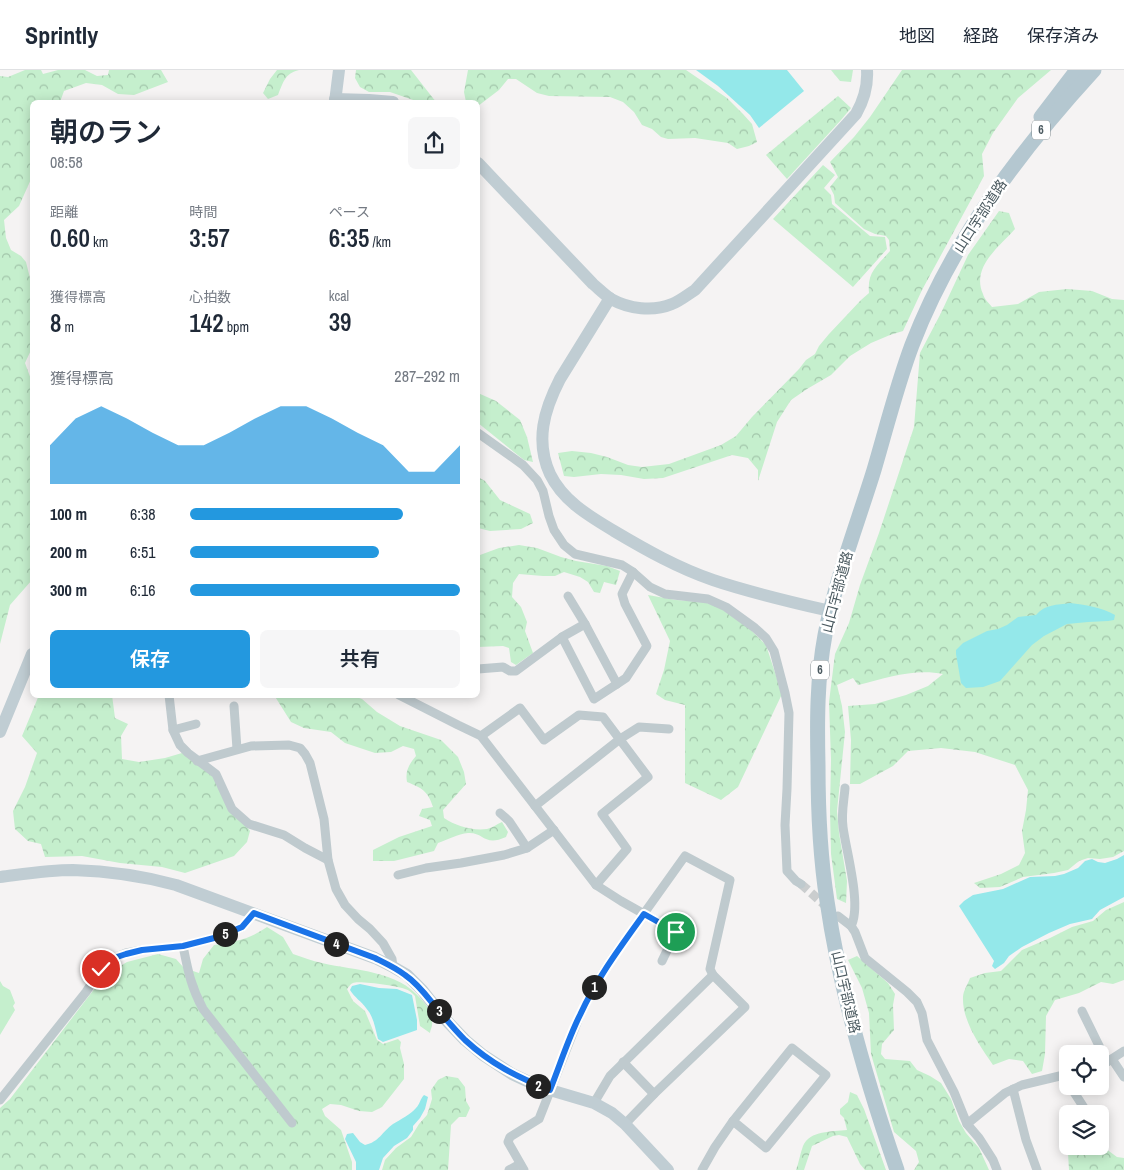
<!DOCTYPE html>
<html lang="ja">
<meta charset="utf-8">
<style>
body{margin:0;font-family:"Archivo Narrow","Noto Sans JP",sans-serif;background:#f6f6f7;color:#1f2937;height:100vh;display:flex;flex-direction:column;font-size:19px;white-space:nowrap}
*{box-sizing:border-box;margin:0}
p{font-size:16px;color:#747a83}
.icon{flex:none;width:28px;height:28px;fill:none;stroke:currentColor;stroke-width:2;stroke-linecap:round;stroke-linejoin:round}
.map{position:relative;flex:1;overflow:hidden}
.details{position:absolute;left:30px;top:30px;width:450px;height:598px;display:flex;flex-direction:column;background:#fff;border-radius:8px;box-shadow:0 2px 12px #0003}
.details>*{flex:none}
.fabs{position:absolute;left:1059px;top:975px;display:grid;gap:10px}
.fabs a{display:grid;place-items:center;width:50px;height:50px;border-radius:8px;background:#fff;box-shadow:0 2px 12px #0003;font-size:25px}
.pin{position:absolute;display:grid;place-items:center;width:42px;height:42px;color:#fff;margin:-21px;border:2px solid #fff;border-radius:50%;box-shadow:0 1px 5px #0007}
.km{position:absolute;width:25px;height:25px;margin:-12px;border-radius:50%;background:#222;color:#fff;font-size:14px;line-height:25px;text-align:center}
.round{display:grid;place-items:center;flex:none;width:52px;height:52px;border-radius:8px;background:#f6f6f7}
.head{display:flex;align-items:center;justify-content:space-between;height:85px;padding:0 20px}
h1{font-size:28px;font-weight:600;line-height:38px}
.figures{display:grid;grid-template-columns:repeat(3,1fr);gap:8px;height:85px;padding:5px 20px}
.figures div{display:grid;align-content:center}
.figures b{font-size:25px;font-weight:600}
.figures small{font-size:14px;font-weight:400}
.figures p{font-size:14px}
.chart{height:140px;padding:10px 20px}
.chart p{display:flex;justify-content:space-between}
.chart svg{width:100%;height:90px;margin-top:5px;fill:#2398df;opacity:.7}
.cta{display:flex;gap:10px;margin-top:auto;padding:10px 20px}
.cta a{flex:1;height:58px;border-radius:8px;background:#2398df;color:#fff;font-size:20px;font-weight:600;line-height:58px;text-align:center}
.cta a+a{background:#f6f6f7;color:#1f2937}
ul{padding:0 20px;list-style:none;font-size:16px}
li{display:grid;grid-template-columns:80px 60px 1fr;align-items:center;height:38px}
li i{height:12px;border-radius:6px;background:#2398df}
header{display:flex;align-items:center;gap:30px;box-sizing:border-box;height:70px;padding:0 25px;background:#fff;border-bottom:1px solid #e0e1e3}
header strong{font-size:24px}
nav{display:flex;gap:28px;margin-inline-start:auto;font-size:18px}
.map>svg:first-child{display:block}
.grass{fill:#c5efcd}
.forest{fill:url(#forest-crowns)}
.water{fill:#94e8ea}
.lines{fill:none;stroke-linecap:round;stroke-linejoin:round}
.street-tunnel{stroke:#cacdce;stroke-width:9;stroke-dasharray:9 4.5;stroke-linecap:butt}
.street{stroke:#bfcace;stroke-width:9}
.secondary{stroke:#c0cdd3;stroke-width:12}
.primary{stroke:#b4c7d0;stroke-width:15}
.route-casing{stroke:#fff;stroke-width:10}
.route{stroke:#1a73e8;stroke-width:6}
.labels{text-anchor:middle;stroke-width:5;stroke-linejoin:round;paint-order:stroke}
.shield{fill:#fff;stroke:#818c90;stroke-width:1}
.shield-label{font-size:12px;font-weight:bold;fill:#4b5a60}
.street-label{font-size:14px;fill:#4b5a60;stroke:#fff}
</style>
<header>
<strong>Sprintly</strong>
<nav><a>地図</a><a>経路</a><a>保存済み</a></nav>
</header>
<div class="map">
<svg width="1124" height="1100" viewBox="0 0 1124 1100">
<defs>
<pattern id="forest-crowns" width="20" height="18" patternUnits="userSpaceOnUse" patternTransform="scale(1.25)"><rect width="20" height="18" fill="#c5efcd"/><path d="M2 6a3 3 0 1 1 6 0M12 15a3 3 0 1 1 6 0" fill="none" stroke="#a2c5aa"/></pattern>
</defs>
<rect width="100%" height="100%" fill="#f5f3f3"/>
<polygon class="grass" points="0,911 3,916 10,920 15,933 13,936 15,940 0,965"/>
<g class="forest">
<polygon points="25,0 41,0 43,4 58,0 85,0 97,6 108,5 109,0 161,0 168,12 134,25 118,24 102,15 86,13 64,21 60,32 32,32 32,107 19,136 4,150 6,168 11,180 21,186 26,192 31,212 32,228 32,278 25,293 32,312 32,510 10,535 0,574 0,6 8,7"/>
<path d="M 277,0 L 299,0 C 285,3 283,13 278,25 L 268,29 L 263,23 L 270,9 Z"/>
<polygon points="356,0 411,0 436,32 419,32 390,22 369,22 360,17 355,8"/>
<polygon points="468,0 686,0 727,28 743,44 752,54 757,72 749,76 737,79 728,73 695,68 668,69 661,67 652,59 642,55 634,42 623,32 610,27 549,26 537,23 516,9 508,9 499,20 478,36 478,32 466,32 464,22"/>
<polygon points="831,0 853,0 851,12 840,11"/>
<path d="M 902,0 L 1051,0 L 1018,28 L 993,63 L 982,84 L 984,106 L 922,220 L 903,261 L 890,265 L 871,273 L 850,286 L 831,305 L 807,319 L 791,330 L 777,352 L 758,411 L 758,400 L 748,388 L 732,385 L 663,408 L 644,409 L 621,405 L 601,404 L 574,407 L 564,406 L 558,383 L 572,381 L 591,383 L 607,387 L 628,395 L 642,397 L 669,394 L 721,375 L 736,366 L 752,347 L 799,299 L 806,290 L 815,284 L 819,276 L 829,264 L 861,230 L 869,223 C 867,202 877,196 890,181 L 889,170 L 886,166 L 875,164 L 864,159 L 835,133 L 834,125 L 830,117 L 838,107 L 830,92 L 854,67 L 870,47 Z"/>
<polygon points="838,26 851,38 841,50 787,109 766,85"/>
<polygon points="823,95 835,105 824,118 831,125 832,134 870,166 885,167 887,179 853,217 773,149"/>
<path d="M 999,141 L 1009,143 L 1015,159 C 999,177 971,197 983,224 C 984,229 989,233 992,237 L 1018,234 L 1039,222 L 1067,219 L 1092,221 L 1112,229 L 1124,230 L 1124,781 L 1113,787 L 1100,789 L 1088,788 L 1079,791 L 1068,800 L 1054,803 L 1023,807 L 1000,817 L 980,818 L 974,813 L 1001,804 L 1019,795 L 1025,783 L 1022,761 L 1026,740 L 1028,720 L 1015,695 L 975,682 L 941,678 L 908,681 L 893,696 L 860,714 L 850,714 L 851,670 L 848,636 L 875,634 L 906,625 L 928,616 L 943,604 C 915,598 886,608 858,615 L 853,608 L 837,615 L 842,636 L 845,662 L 837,741 L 839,763 L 847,811 L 846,833 L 837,829 L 831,784 L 830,740 L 831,690 L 829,632 L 835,584 L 849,553 L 860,515 L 879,463 L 914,357 L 920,283 L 941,243 L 968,185 Z"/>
<polygon points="478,323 496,331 520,350 527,367 533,392 524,390 478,353"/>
<polygon points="478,407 485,411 500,430 530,444 533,453 521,459 490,461 478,458"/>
<polygon points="519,475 537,478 561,487 576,491 607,496 620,501 616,515 604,512 600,523 594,522 588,512 580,507 564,502 555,506 543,506 519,504 513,513 512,527 521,537 527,552 525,561 533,583 516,595 511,592 509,578 503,576 478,577 478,492 480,485 499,478"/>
<polygon points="648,525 676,530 704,532 723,538 745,554 766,575 782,624 738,717 721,730 685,713 685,635 665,630 656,624 664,600 670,571"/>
<polygon points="39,625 112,625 115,648 128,654 121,666 122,689 139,692 165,688 182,683 213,703 219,717 250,761 247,772 234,786 185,803 162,797 120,793 82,786 45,787 41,774 28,771 15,759 13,741 25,717 37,683 22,666"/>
<path d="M 274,625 L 351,625 L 362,629 L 377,642 L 400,656 L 441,670 L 458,687 L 464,702 L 466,714 L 443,740 L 444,748 C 456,756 472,761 487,759 C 492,758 497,754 502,752 L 508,762 L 506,767 C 484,777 484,762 468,763 C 458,764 447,770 438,773 L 434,781 L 394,791 L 373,791 L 373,780 L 399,767 L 432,756 L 430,750 L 419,746 L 422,739 L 433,737 C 428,721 422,718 407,712 C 405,701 409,694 416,686 L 414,679 L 403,676 L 391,682 L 375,683 L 345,673 L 331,662 L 304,658 L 291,652 Z"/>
<path d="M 1124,832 L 1124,910 L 1113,914 L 1101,912 L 1079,923 L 1055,930 L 1046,946 L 1045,984 L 1042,1001 L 1032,1004 L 1023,991 L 1009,989 L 993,995 C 980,976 962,951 963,927 C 963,921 968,914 970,908 L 985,903 L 1001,901 L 1022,880 L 1050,868 L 1072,857 L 1093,851 L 1106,840 Z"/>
<path d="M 267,857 L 283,867 L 293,884 C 303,887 312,891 322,893 C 356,901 397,900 421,929 C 427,935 432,943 432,952 C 433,956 430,960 430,963 L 420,956 L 415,926 C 412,923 409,920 405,919 C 399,916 357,910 353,913 C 350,914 349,917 347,919 L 353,931 L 365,941 L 377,970 L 383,974 L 398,969 L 401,972 L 400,978 L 404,994 L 404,1009 L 382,1037 L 372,1042 L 359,1041 L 341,1035 L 330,1034 L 322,1039 L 325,1046 L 341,1060 L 352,1092 L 352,1100 L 0,1100 L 0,1038 L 10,1029 L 105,905 L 127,892 L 158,884 L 176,889 L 184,898 L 199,903 L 203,889 L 214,875 C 237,871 248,870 267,857 Z"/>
<polygon points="857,886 888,913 895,924 893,935 894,960 882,974 881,984 885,989 910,991 917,1000 930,1006 941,1013 951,1029 959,1051 966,1063 979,1078 989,1100 914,1100 919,1092 916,1081 894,1062 871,984 869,943 862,918 848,890"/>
<polygon points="446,1006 458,1008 465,1017 466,1031 470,1038 466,1047 459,1047 451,1055 448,1100 382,1100 385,1090 396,1078 411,1067 419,1054 427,1045 432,1029 431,1020 438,1010"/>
<path d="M 850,1022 L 857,1025 L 864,1039 L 886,1100 L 865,1100 L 860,1094 L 847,1067 L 839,1065 L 833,1066 L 812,1076 L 804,1100 L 796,1100 C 799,1092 800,1084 803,1076 C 810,1060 832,1062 847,1060 L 844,1048 L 840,1044 L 840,1039 L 848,1032 Z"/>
<polygon points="1100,1075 1102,1076 1117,1087 1124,1088 1124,1100 1069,1100 1068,1083 1069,1076 1100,1076"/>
</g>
<g class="water">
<polygon points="696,0 787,0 804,21 759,58 750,45 718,16"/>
<path d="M 1070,533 C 1085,535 1101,537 1115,545 L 1114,550 L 1108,551 L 1088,552 L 1067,554 L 1044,566 L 1032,575 L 1000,611 L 983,617 L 966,618 L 961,613 L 956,584 L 956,580 L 963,573 L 987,561 L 998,559 L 1007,555 L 1018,547 L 1036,545 C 1045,534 1057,535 1070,533 Z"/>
<polygon points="1124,785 1124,827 1100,840 1092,849 1070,854 1049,863 1022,877 1009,886 1004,893 995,899 992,896 994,891 959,836 964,831 973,825 1003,819 1030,807 1055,806 1064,804 1078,798 1085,791 1092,789 1098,792 1105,793 1117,789"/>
<path d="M 360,914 L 379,918 L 397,919 L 412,925 L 417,950 L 417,960 L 383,972 L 378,969 C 375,958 374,947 366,938 C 361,931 355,928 350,920 L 352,916 Z"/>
<path d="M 424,1025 L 428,1027 L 425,1039 L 420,1048 L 413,1056 L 413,1060 L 407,1068 L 394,1076 L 383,1088 L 379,1100 L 356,1100 L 356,1092 L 345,1069 L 347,1064 L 353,1063 L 360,1072 L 365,1075 C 379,1072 382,1062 393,1054 C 401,1049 410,1045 416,1038 C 420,1034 420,1029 424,1025 Z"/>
</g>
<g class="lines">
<polyline class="street-tunnel" points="801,814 828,838"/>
<g class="street">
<polyline points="478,363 523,395 537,410 543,421 549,446 554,460 564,475 575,484 622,495 633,502 650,517 665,524 708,529 726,537 755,558 766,568 774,581 785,623 789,643 787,719 785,755 787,801 796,811 801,814"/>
<polyline points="568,526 585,554 617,614 626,608 647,576 625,534 622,524 633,502"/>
<polyline points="562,567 594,629 617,614"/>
<polyline points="478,599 503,597 510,601 516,601 562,567 585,554"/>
<polyline points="169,625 173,660 180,675 188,683 216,704 232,739 249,754 284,765 305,778 328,790"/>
<polyline points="399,625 458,655 481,666 596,815 621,831 676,862 662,891"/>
<polyline points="234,636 237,679"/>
<polyline points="173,660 196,654"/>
<polyline points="481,666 520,638 544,670 579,645 603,647 648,707 602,744 627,779 596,815"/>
<polyline points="197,691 251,676 289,675 300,678 305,684 310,693 324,749 328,790 336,819 345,835 358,849 370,859 383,873 392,889 393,897"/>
<path d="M 845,718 C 844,731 841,744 843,757 C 846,781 862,835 851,856"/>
<polyline points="535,736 620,669 639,657 669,659"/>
<polyline points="500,743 509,751 527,778"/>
<polyline points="398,805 426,798 461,793 504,785 527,778 554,760"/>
<polyline points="838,846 851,856 855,862 865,888 907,922 917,932 922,943 927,970 954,1022 967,1054 979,1068 993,1090 997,1100"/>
<path d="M 183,876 C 188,901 191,917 203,939 L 292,1053"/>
<polyline points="1082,941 1107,992"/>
<polygon points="792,978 826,1005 766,1078 733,1051"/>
<polyline points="1112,989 1124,1007"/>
<polyline points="623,992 654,1024"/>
<polyline points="1100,994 1107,992 1124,981"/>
<polyline points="1070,1016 1088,1044"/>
<polyline points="1013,1019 1026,1070 1037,1100"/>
<polyline points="0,1030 86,922 101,899 114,888 126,883 142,880 183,876 218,867 242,857 254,843"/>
<polyline points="594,1033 610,1006 713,905"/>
<polyline points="967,1054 1005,1023 1022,1015 1068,1004"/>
<polyline points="509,1100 520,1094"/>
<polyline points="524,1100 508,1072 510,1067 539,1049 580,945 597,912 615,884 685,786 730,810 710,899 713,905 745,937 654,1024 625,1054"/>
<polyline points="702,1100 715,1077 733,1051"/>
</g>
<g class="secondary">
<polyline points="335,29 369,30 393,32"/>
<polyline points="335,32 339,0"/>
<path d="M 478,93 L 593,214 C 599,219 605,225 611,229 C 629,239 653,242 672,234 C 680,231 687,225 695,220 L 856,44 C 864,30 868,16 867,0"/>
<path d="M 610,228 L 560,309 C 544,340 535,371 550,404 C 563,431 589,446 614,461 C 646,480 678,498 713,510 C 751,523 791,532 830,541"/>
<polyline points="0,662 32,584"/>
<path d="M 0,807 C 24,804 49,800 73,800 C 108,801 143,806 176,815 L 375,888 L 393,897 L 407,905 L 422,920 L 446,950 L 465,970 L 483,985 L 512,1004 L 527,1011 L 550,1020 L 594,1033 L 612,1043 L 625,1054 L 668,1100"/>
</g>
<g class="primary">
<polyline points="1041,47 1077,0"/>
<path d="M 897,1100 C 867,1013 840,922 827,831 C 820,786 818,740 818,695 C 817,651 817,608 825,565 C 836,508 857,455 874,400 C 886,359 897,315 912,275 C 952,171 1019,82 1094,0"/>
</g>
</g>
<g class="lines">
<g class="route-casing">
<path id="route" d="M 101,899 L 114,888 L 126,884 L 142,880 L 183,876 L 218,867 L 242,857 L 254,843 L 375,888 C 385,893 396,898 405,905 C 417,913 426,925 434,935 C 444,947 454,959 465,970 C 491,994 517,1007 550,1020 C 560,995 568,969 580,945 C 597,908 621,876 644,844 L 676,862"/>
</g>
<use href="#route" class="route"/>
</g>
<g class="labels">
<g class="shield">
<rect x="1032" y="50.5" width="18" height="19" rx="4"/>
<rect x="811" y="590.5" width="18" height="19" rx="4"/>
</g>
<g class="shield-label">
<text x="1041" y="64">6</text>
<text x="820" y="604">6</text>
</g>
<g class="street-label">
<text transform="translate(980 146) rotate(-57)" y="5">山口宇部道路</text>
<text transform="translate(837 522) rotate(-75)" y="5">山口宇部道路</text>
<text transform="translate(846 922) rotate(77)" y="5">山口宇部道路</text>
</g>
</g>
</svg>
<div class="fabs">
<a><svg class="icon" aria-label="locate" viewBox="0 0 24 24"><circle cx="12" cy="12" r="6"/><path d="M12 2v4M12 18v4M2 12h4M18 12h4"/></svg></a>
<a><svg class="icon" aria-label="layers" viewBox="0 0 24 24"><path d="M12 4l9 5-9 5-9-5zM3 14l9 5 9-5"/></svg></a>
</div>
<div class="pin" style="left:676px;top:862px;background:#1e9e55"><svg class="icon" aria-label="arrive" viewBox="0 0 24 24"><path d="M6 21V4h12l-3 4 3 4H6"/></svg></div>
<div class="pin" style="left:101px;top:899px;background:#d93025"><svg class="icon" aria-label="check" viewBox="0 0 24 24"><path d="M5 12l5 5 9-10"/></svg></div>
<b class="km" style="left:594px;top:917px">1</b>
<b class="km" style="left:538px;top:1016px">2</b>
<b class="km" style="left:439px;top:941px">3</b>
<b class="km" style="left:336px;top:874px">4</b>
<b class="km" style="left:225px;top:864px">5</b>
<section class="details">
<div class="head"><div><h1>朝のラン</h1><p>08:58</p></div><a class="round"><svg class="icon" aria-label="share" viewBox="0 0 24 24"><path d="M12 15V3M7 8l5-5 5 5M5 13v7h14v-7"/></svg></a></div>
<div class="figures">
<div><p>距離</p><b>0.60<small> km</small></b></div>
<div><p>時間</p><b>3:57</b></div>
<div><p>ペース</p><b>6:35<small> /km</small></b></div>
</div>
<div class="figures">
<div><p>獲得標高</p><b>8<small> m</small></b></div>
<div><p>心拍数</p><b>142<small> bpm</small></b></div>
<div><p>kcal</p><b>39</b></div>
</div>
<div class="chart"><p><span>獲得標高</span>287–292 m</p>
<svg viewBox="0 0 160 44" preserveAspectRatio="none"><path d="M0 44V25L10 12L20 6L30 12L40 19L50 25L60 25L70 19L80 12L90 6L100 6L110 12L120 19L130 25L140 38L150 38L160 25V44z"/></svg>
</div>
<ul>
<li><b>100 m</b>6:38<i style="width:79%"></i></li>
<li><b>200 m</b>6:51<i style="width:70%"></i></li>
<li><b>300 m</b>6:16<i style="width:100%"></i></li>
</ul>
<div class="cta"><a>保存</a><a>共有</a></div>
</section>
</div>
